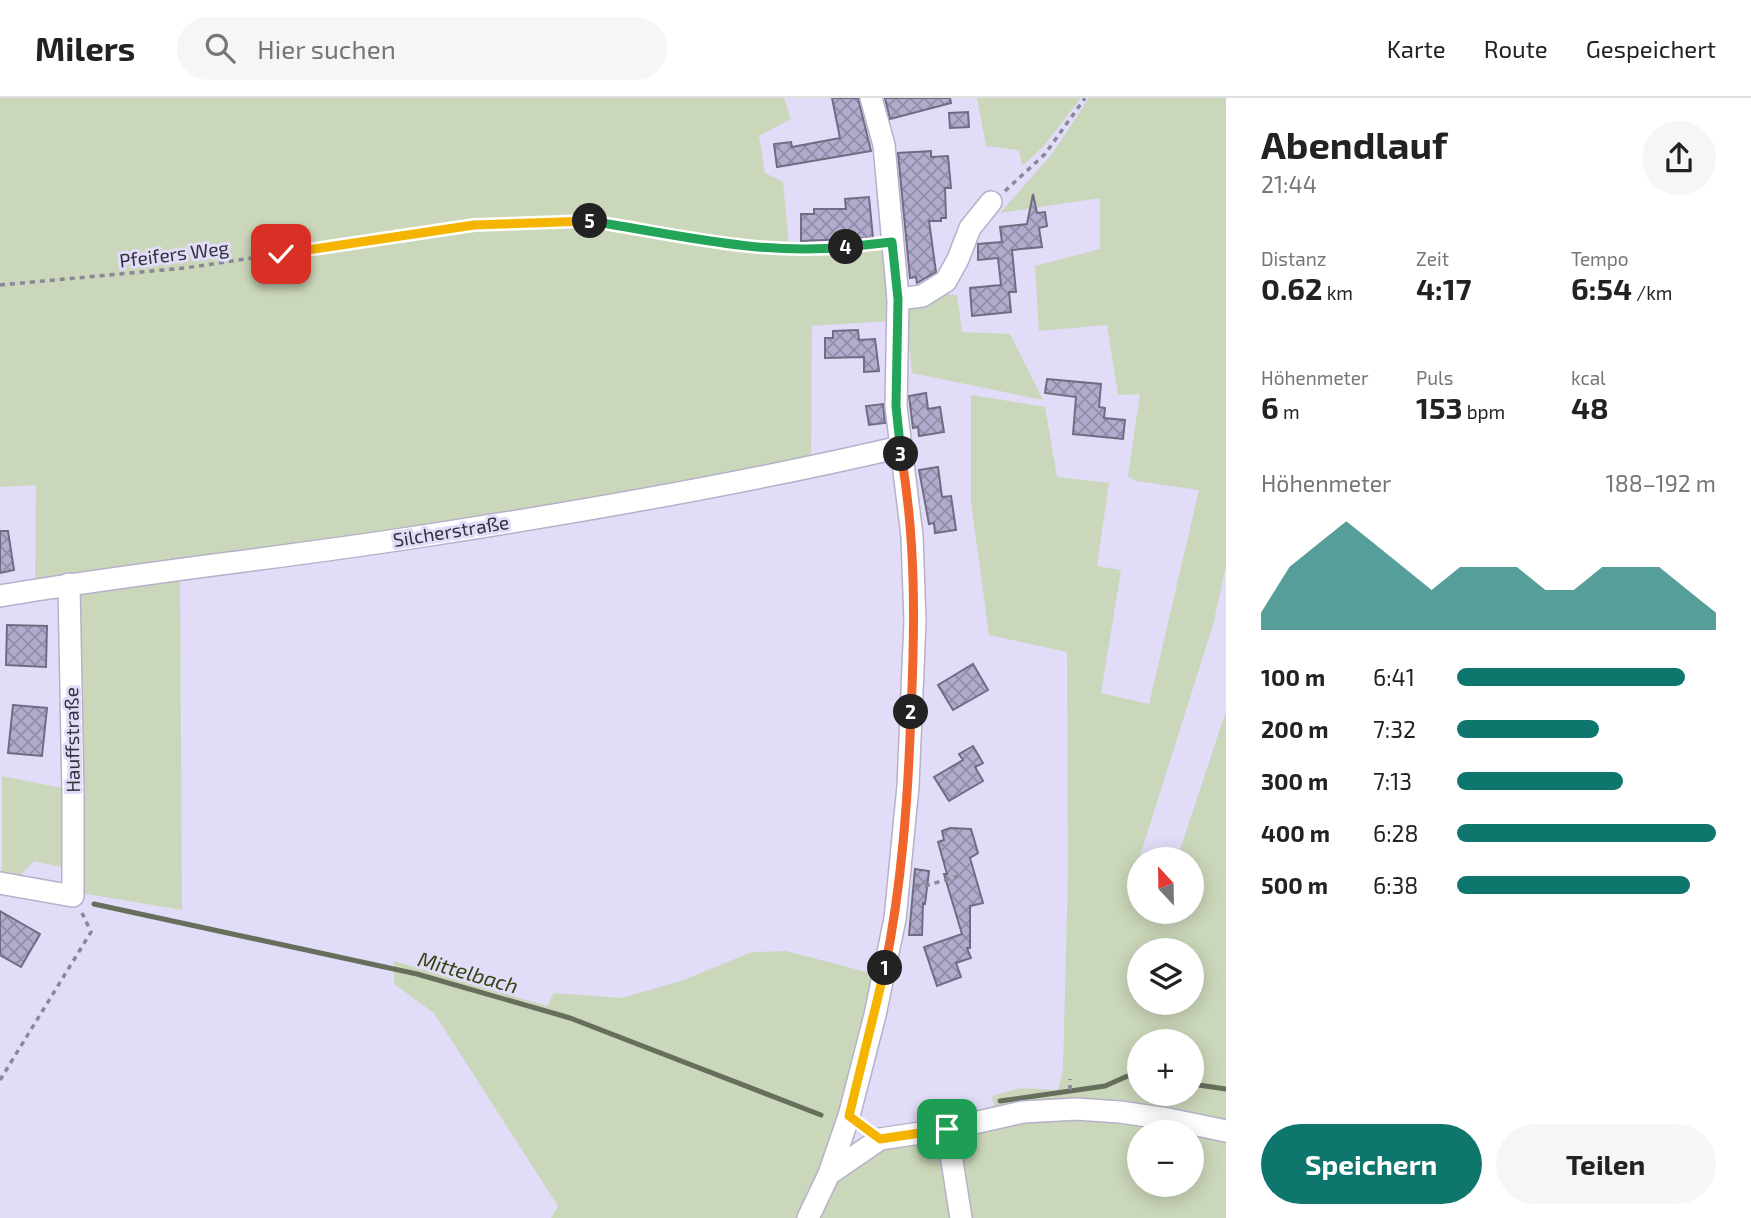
<!DOCTYPE html>
<html lang="de">
<meta charset="utf-8">
<style>
body{margin:0;font-family:"Exo 2",sans-serif;background:#f6f6f6;color:#222;height:100vh;display:flex;flex-direction:column;font-size:26px;white-space:nowrap}
*{box-sizing:border-box;margin:0}
p{font-size:23px;color:#767676}
.icon{flex:none;width:38px;height:38px;fill:none;stroke:currentColor;stroke-width:2;stroke-linecap:round;stroke-linejoin:round}
.map{position:relative;flex:1;overflow:hidden}
.drawer{display:flex;flex-direction:column;background:#fff;width:525px}
.drawer>*{flex:none}
.needle{width:46px;rotate:338deg}
.buttons{position:absolute;left:1127px;top:749px;display:grid;gap:14px}
.buttons a{display:grid;place-items:center;width:77px;height:77px;border-radius:50%;background:#fff;box-shadow:0 4px 18px #0003;font-size:35px}
.pin{position:absolute;display:grid;place-items:center;width:60px;height:60px;color:#fff;margin:-30px;border-radius:14px;box-shadow:0 4px 10px #0006}
.km{position:absolute;width:35px;height:35px;margin:-18px;border-radius:50%;background:#222;color:#fff;font-size:19px;line-height:35px;text-align:center}
.round{display:grid;place-items:center;flex:none;width:74px;height:74px;border-radius:37px;background:#f6f6f6}
.head{display:flex;align-items:center;justify-content:space-between;height:119px;padding:0 35px}
h1{font-size:38px;font-weight:700;line-height:52px}
.figures{display:grid;grid-template-columns:repeat(3,1fr);gap:10px;height:119px;padding:7px 35px}
.figures div{display:grid;align-content:center}
.figures b{font-size:30px;font-weight:700}
.figures small{font-size:19px;font-weight:400}
.figures p{font-size:19px}
.chart{height:196px;padding:14px 35px}
.chart p{display:flex;justify-content:space-between}
.chart svg{width:100%;height:126px;margin-top:7px;fill:#0f766e;opacity:.7}
.action{display:flex;gap:14px;margin-top:auto;padding:14px 35px}
.action a{flex:1;height:80px;border-radius:42px;background:#0f766e;color:#fff;font-size:28px;font-weight:700;line-height:80px;text-align:center}
.action a+a{background:#f6f6f6;color:#222}
ul{padding:0 35px;list-style:none;font-size:23px}
li{display:grid;grid-template-columns:112px 84px 1fr;align-items:center;height:52px}
li i{height:18px;border-radius:9px;background:#0f766e}
header{display:flex;align-items:center;gap:42px;box-sizing:border-box;height:98px;padding:0 35px;background:#fff;border-bottom:2px solid #e0e0e0}
header strong{font-size:33px}
nav{display:flex;gap:38px;margin-inline-start:auto;font-size:24px}
.search{width:490px;height:63px;background:#f6f6f6;display:flex;align-items:center;gap:18px;box-sizing:border-box;padding:0 24px;border-radius:38px;color:#767676;font-size:26px}
main{display:flex;flex:1;min-height:0}
.map>svg:first-child{display:block}
.green{fill:#cbd7ba;fill-rule:evenodd}
.lines{fill:none;stroke-linecap:round;stroke-linejoin:round}
.stream{stroke:#666e5c;stroke-width:5}
.building{fill:url(#building-cross-hatch);stroke:#706c83;stroke-width:2}
.minor-casing{stroke:#b5b1ca;stroke-width:24}
.path{stroke:#8a8799;stroke-width:3.5;stroke-dasharray:5 5;stroke-linecap:butt}
.minor{stroke:#fff;stroke-width:21}
.split-1-casing{stroke:#fff;stroke-width:14}
.split-2-casing{stroke:#fff;stroke-width:14}
.split-3-casing{stroke:#fff;stroke-width:14}
.split-4-casing{stroke:#fff;stroke-width:14}
.split-5-casing{stroke:#fff;stroke-width:14}
.split-6-casing{stroke:#fff;stroke-width:14}
.split-1{stroke:#f5b400;stroke-width:9}
.split-2{stroke:#f0652b;stroke-width:9}
.split-3{stroke:#f0652b;stroke-width:9}
.split-4{stroke:#22a559;stroke-width:9}
.split-5{stroke:#22a559;stroke-width:9}
.split-6{stroke:#f5b400;stroke-width:9}
.labels{text-anchor:middle;stroke-width:6;stroke-linejoin:round;paint-order:stroke}
.street-label{font-size:19px;fill:#32303a;stroke:#e1dcf7}
.water-label{font-size:21px;font-style:italic;fill:#344511;stroke:#e1dcf7}
</style>
<header>
<strong>Milers</strong>
<div class="search"><svg class="icon" aria-label="search" viewBox="0 0 24 24"><circle cx="10" cy="10" r="6"/><path d="M15 15l6 6"/></svg>Hier suchen</div>
<nav><a>Karte</a><a>Route</a><a>Gespeichert</a></nav>
</header>
<main>
<div class="map">
<svg width="1226" height="1120" viewBox="0 0 1226 1120">
<defs>
<pattern id="building-cross-hatch" width="8" height="8" patternUnits="userSpaceOnUse" patternTransform="scale(1.75)"><rect width="8" height="8" fill="#b1accd"/><path d="M0 0l8 8M0 8l8-8" fill="none" stroke="#918ca7"/></pattern>
</defs>
<rect width="100%" height="100%" fill="#e1dcf7"/>
<g class="green">
<polygon points="0,0 784,0 791,21 759,38 765,75 783,84 789,146 805,147 808,153 885,147 888,223 812,228 811,365 509,417 35,485 36,387 0,389"/>
<polygon points="977,0 1081,0 1043,49 1022,68 1019,52 986,48"/>
<path d="M 1089,0 L 1226,0 L 1226,468 L 1213,527 L 1138,764 L 1139,814 L 1192,814 L 1192,761 L 1177,761 L 1226,613 L 1226,1029 L 995,1014 L 992,998 L 1021,990 L 1058,992 L 1063,970 L 1068,775 L 1067,554 L 989,537 L 971,404 L 971,297 L 1045,309 L 1057,379 L 1109,385 L 1097,468 L 1121,472 L 1101,595 L 1149,606 L 1199,392 L 1136,383 L 1128,378 L 1140,296 L 1118,297 L 1107,227 L 1039,233 L 1035,168 L 1100,151 L 1100,100 L 1000,115 L 1052,56 ZM 1139,852 L 1192,852 L 1192,905 L 1139,905 ZM 1139,943 L 1192,943 L 1192,996 L 1139,996 Z"/>
<polygon points="904,194 957,197 962,234 1010,236 1043,302 912,275"/>
<polygon points="180,478 182,812 81,795 77,494"/>
<polygon points="2,678 67,691 66,770 34,763 19,779 2,776"/>
<polygon points="786,853 878,877 845,1002 820,1077 799,1120 551,1120 558,1108 434,915 394,886 394,863 547,908 554,895 622,900 681,883 752,854"/>
<path d="M 1099,1017 L 1226,1038 L 1226,1120 L 968,1120 L 957,1040 C 985,1017 1062,1019 1099,1017 ZM 1139,1034 L 1192,1034 L 1192,1087 L 1139,1087 Z"/>
<path d="M 924,1042 C 950,1058 949,1091 955,1120 L 819,1120 L 842,1074 L 881,1049 Z"/>
</g>
<g class="lines">
<g class="stream">
<polyline points="94,806 417,876 570,920 821,1017"/>
<polyline points="1192,986 1226,991"/>
<polyline points="1000,1003 1105,988 1130,977 1139,978"/>
</g>
</g>
<g class="building">
<polygon points="832,0 858,0 871,53 777,69 774,46 791,44 792,49 840,40"/>
<polygon points="885,0 950,0 951,5 890,21"/>
<polygon points="968,14 969,29 950,30 949,15"/>
<polygon points="931,53 931,59 948,58 951,90 945,90 946,120 941,120 941,123 929,123 936,174 917,185 916,179 910,180 898,55"/>
<polygon points="1033,96 1037,115 1045,114 1047,128 1039,130 1042,149 1012,152 1016,194 1009,194 1011,214 972,218 970,190 1001,187 998,160 978,162 978,146 1002,144 1000,129 1027,126"/>
<polygon points="869,99 873,140 801,143 801,116 814,116 814,111 846,111 845,101"/>
<polygon points="858,232 859,242 875,241 879,273 864,274 864,259 825,260 825,240 833,240 833,233"/>
<polygon points="1047,281 1101,286 1099,309 1105,310 1104,320 1125,322 1123,341 1073,336 1076,299 1045,295"/>
<polygon points="926,295 928,311 940,309 944,334 919,338 918,329 913,330 909,298"/>
<polygon points="883,306 885,325 869,327 866,308"/>
<polygon points="938,369 942,399 951,398 956,432 935,435 934,425 929,426 919,372"/>
<polygon points="0,433 8,433 14,472 0,475"/>
<polygon points="7,527 47,528 46,569 6,567"/>
<polygon points="973,566 988,592 953,612 938,587"/>
<polygon points="13,607 47,610 42,658 8,655"/>
<polygon points="973,648 983,665 975,669 983,683 949,703 934,679 963,662 959,656"/>
<polygon points="950,730 971,731 978,755 970,760 983,805 970,808 970,850 967,850 971,860 956,865 961,879 937,888 924,849 962,836 944,776 947,776 938,744 944,742 942,733"/>
<polygon points="915,771 929,773 925,806 923,805 922,837 909,837"/>
<polygon points="0,813 40,836 21,869 0,857"/>
</g>
<g class="lines">
<g class="minor-casing">
<g id="minor">
<polyline points="898,201 922,198 946,183 958,161 970,130 991,104"/>
<path d="M 0,498 C 136,475 273,461 410,440 C 574,415 738,387 900,349"/>
<polyline points="0,785 73,798 73,696 69,486"/>
<polyline points="947,1031 961,1120"/>
<polyline points="829,1076 880,1041 947,1031 1023,1014 1076,1011 1120,1014 1168,1021 1226,1033"/>
<polyline points="808,1120 829,1076 849,1018 875,917 895,821 908,688 915,523 912,438 896,308 898,201 884,47 871,0"/>
</g>
</g>
<g class="path">
<polyline points="1005,93 1045,56 1085,0"/>
<polyline points="0,187 185,170 474,127 585,123 760,149 825,151 876,146"/>
<polyline points="915,787 925,788 959,778"/>
<polyline points="0,982 91,834 82,815"/>
<polyline points="1070,992 1070,981"/>
</g>
<use href="#minor" class="minor"/>
</g>
<g class="lines">
<g class="split-1-casing">
<polyline id="split-1" points="885,870 849,1018 880,1041 947,1031"/>
</g>
<g class="split-2-casing">
<path id="split-2" d="M 885,870 C 902,786 908,700 911,614"/>
</g>
<g class="split-3-casing">
<path id="split-3" d="M 901,356 C 916,442 915,527 911,614"/>
</g>
<g class="split-4-casing">
<polyline id="split-4" points="846,149 892,144 898,201 896,308 901,356"/>
</g>
<g class="split-5-casing">
<path id="split-5" d="M 590,123 C 674,136 761,158 846,149"/>
</g>
<g class="split-6-casing">
<polyline id="split-6" points="281,156 474,127 590,123"/>
</g>
<use href="#split-1" class="split-1"/>
<use href="#split-2" class="split-2"/>
<use href="#split-3" class="split-3"/>
<use href="#split-4" class="split-4"/>
<use href="#split-5" class="split-5"/>
<use href="#split-6" class="split-6"/>
</g>
<g class="labels">
<g class="street-label">
<text transform="translate(174 156) rotate(-7)" y="7">Pfeifers Weg</text>
<text transform="translate(451 433) rotate(-9)" y="7">Silcherstraße</text>
<text transform="translate(72 642) rotate(-91)" y="7">Hauffstraße</text>
</g>
<g class="water-label">
<text transform="translate(468 875) rotate(16)" y="7">Mittelbach</text>
</g>
</g>
</svg>
<div class="buttons">
<a><svg class="needle" viewBox="-14 -14 28 28"><path d="M0-13l5 13h-10z" fill="#e53935"/><path d="M0 13l5-13h-10z" fill="#767676"/></svg></a>
<a><svg class="icon" aria-label="layers" viewBox="0 0 24 24"><path d="M12 4l9 5-9 5-9-5zM3 14l9 5 9-5"/></svg></a>
<a>+</a>
<a>−</a>
</div>
<div class="pin" style="left:947px;top:1031px;background:#1e9e55"><svg class="icon" aria-label="arrive" viewBox="0 0 24 24"><path d="M6 21V4h12l-3 4 3 4H6"/></svg></div>
<div class="pin" style="left:281px;top:156px;background:#d93025"><svg class="icon" aria-label="check" viewBox="0 0 24 24"><path d="M5 12l5 5 9-10"/></svg></div>
<b class="km" style="left:885px;top:870px">1</b>
<b class="km" style="left:911px;top:614px">2</b>
<b class="km" style="left:901px;top:356px">3</b>
<b class="km" style="left:846px;top:149px">4</b>
<b class="km" style="left:590px;top:123px">5</b>
</div>
<section class="drawer">
<div class="head"><div><h1>Abendlauf</h1><p>21:44</p></div><a class="round"><svg class="icon" aria-label="share" viewBox="0 0 24 24"><path d="M12 15V3M7 8l5-5 5 5M5 13v7h14v-7"/></svg></a></div>
<div class="figures">
<div><p>Distanz</p><b>0.62<small> km</small></b></div>
<div><p>Zeit</p><b>4:17</b></div>
<div><p>Tempo</p><b>6:54<small> /km</small></b></div>
</div>
<div class="figures">
<div><p>Höhenmeter</p><b>6<small> m</small></b></div>
<div><p>Puls</p><b>153<small> bpm</small></b></div>
<div><p>kcal</p><b>48</b></div>
</div>
<div class="chart"><p><span>Höhenmeter</span>188–192 m</p>
<svg viewBox="0 0 160 44" preserveAspectRatio="none"><path d="M0 44V38L10 22L20 14L30 6L40 14L50 22L60 30L70 22L80 22L90 22L100 30L110 30L120 22L130 22L140 22L150 30L160 38V44z"/></svg>
</div>
<ul>
<li><b>100 m</b>6:41<i style="width:88%"></i></li>
<li><b>200 m</b>7:32<i style="width:55%"></i></li>
<li><b>300 m</b>7:13<i style="width:64%"></i></li>
<li><b>400 m</b>6:28<i style="width:100%"></i></li>
<li><b>500 m</b>6:38<i style="width:90%"></i></li>
</ul>
<div class="action"><a>Speichern</a><a>Teilen</a></div>
</section>
</main>
